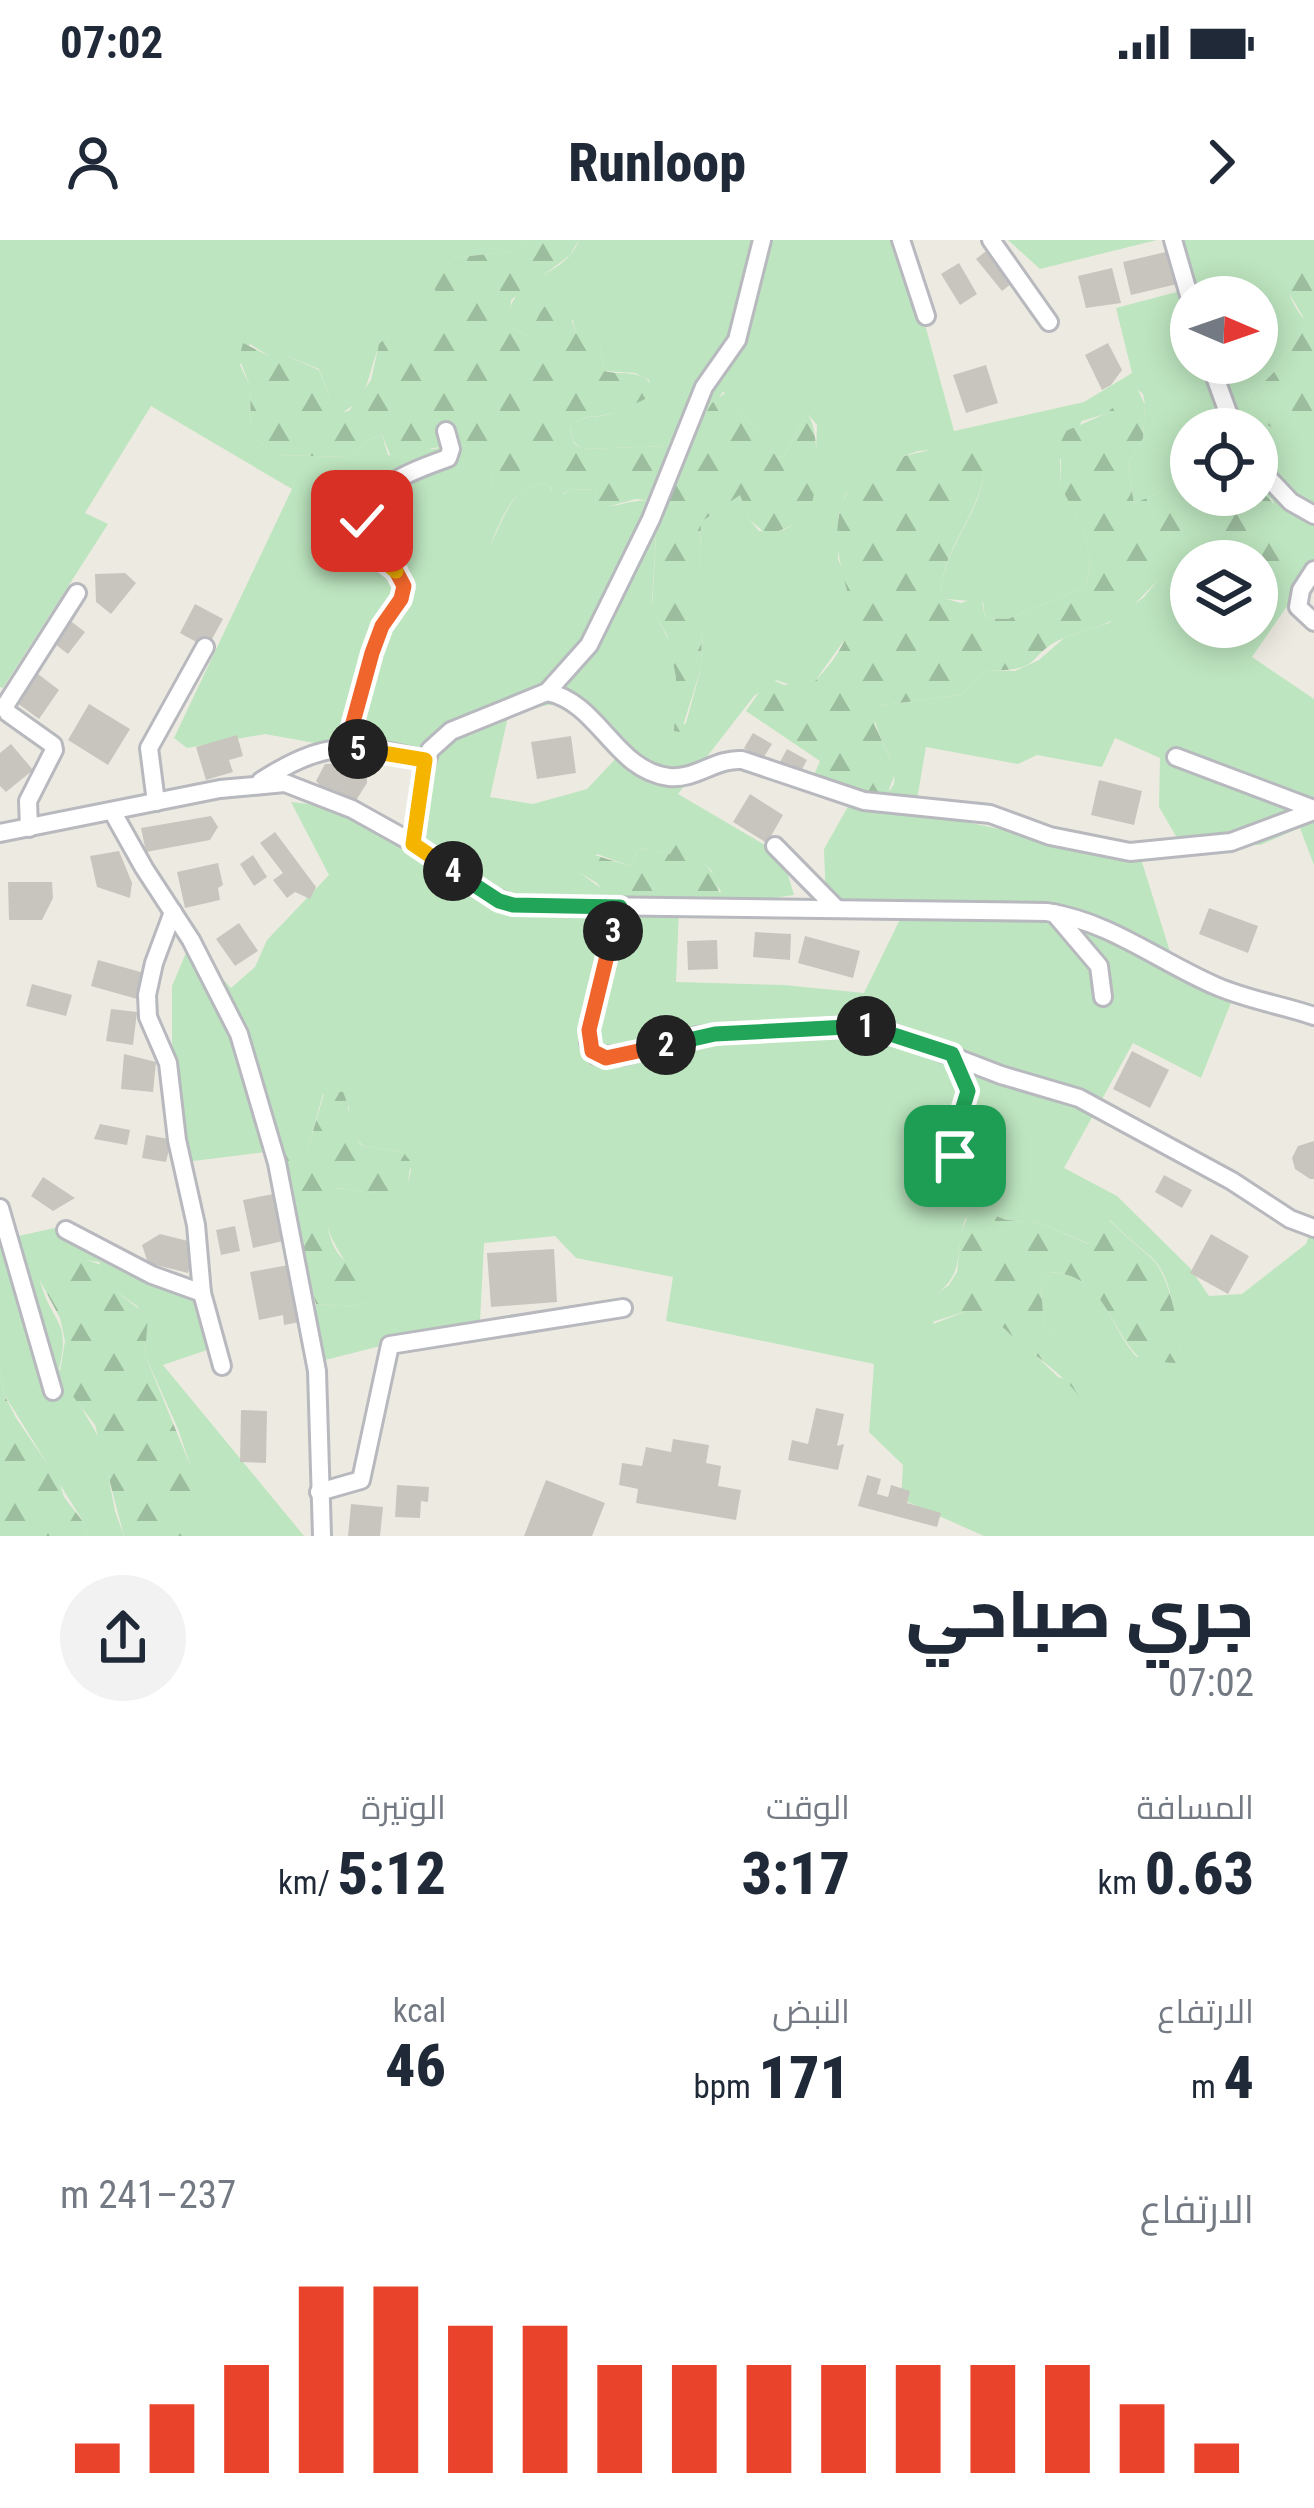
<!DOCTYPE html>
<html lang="ar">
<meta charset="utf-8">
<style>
body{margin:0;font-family:"Roboto Condensed",Cairo,sans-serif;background:#f2f2f3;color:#1f2937;direction:rtl;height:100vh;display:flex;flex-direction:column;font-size:45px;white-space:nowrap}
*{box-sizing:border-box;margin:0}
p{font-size:39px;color:#747a83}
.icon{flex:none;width:66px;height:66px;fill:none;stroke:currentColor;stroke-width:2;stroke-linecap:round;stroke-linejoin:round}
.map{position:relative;height:1296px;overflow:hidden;direction:ltr}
.drawer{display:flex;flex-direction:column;background:#fff;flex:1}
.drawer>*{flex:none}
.needle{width:78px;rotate:92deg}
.buttons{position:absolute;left:1170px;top:36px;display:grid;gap:24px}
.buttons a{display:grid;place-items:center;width:108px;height:108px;border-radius:50%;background:#fff;box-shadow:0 6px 30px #0003;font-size:60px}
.pin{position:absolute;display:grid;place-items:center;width:102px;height:102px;color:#fff;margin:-51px;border-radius:24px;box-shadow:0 6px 18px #0006}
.km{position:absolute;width:60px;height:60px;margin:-30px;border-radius:50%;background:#222;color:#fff;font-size:33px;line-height:60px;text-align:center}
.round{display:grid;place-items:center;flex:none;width:126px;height:126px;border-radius:63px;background:#f2f2f3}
.overview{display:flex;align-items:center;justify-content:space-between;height:204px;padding:0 60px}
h1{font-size:66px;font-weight:800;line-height:90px}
.metrics{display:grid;grid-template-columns:repeat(3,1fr);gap:18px;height:204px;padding:12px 60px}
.metrics div{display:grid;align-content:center}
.metrics b{font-size:60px;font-weight:800}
.metrics small{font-size:33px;font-weight:400}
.metrics p{font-size:33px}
.chart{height:336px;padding:24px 60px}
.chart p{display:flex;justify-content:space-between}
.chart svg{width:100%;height:216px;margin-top:12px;stroke:#ea432b;stroke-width:6}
.status{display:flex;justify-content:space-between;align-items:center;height:84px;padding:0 60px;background:#fff;direction:ltr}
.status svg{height:33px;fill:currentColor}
header{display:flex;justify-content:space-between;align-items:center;height:156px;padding:0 60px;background:#fff;font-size:54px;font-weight:800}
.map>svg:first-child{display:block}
.green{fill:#bde5bf;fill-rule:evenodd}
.forest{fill:url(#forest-firs)}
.building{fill:#c8c5bf}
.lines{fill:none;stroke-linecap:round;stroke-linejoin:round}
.minor-casing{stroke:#b7b9be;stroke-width:22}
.minor{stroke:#fff;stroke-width:16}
.split-1-casing{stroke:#fff;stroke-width:24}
.split-2-casing{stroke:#fff;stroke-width:24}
.split-3-casing{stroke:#fff;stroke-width:24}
.split-4-casing{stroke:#fff;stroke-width:24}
.split-5-casing{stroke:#fff;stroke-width:24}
.split-6-casing{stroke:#fff;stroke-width:24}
.split-7-casing{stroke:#fff;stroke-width:24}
.split-1{stroke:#22a559;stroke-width:15}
.split-2{stroke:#22a559;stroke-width:15}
.split-3{stroke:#f0652b;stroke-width:15}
.split-4{stroke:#22a559;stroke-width:15}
.split-5{stroke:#f5b400;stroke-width:15}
.split-6{stroke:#f0652b;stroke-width:15}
.split-7{stroke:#f5b400;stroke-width:15}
</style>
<div class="status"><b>07:02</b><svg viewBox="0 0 49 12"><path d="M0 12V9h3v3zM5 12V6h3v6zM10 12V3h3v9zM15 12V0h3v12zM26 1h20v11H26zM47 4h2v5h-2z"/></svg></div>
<header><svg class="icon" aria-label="forward" viewBox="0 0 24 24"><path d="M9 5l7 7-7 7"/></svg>Runloop<svg class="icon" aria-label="person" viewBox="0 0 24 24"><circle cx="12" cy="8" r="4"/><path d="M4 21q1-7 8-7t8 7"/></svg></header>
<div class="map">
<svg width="1314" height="1296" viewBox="0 0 1314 1296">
<defs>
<pattern id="forest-firs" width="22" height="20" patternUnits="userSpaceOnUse" patternTransform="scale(3)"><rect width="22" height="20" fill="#bde5bf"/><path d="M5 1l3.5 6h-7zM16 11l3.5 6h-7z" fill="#9dbd9f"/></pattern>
</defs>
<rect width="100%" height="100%" fill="#edebe1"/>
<g class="green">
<path d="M 0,0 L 531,0 L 509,12 L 451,18 L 448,25 L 440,27 L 438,89 L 385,98 C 366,122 375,156 343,172 L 330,157 L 319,129 L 287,116 L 269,116 L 250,104 L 240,125 L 250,146 L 251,195 L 276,215 L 349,217 L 367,200 L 382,195 L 388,215 L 407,219 L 423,210 L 487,203 L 492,230 L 489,308 C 504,279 512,243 548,243 L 552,251 L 563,254 L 572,249 L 595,250 L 596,265 C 616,270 630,258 651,261 L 657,276 L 652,362 C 654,378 662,385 668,399 C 679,426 677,462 674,490 L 686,483 L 701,428 L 702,386 L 693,346 L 700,319 L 701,282 L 740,254 L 750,280 L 759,291 C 820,301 815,225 817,185 L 807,173 L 784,216 L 778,218 L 738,168 L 738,159 L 723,152 L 696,189 L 671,200 L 668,206 L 582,209 L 574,202 L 570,187 C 583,173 593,179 610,174 C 623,170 638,162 651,156 L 649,140 L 635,133 L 604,131 L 600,106 L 576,95 L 573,80 L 530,97 L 510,87 C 501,37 565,40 579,0 L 902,0 L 954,191 L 1084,162 L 1132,133 L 1116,68 L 1192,48 L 1177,0 L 1287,0 C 1286,34 1282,58 1309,84 L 1273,133 L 1247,159 L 1269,186 L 1314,199 L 1314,327 L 1252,417 L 1314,459 L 1314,625 L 1300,588 L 1260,605 L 1180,603 L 1159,567 L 1160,518 L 1115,498 L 1102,527 L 1037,515 L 1018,524 L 926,507 L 915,571 L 1141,619 L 1172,718 L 1232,760 L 1201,838 L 1133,803 L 1064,928 L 1117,956 L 1190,1028 L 1209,1056 L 1242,1054 L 1306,1004 L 1314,982 L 1314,1296 L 984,1296 L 901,1259 L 903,1225 L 869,1192 L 874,1124 L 666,1081 L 673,1037 L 576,1018 L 555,996 L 484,1003 L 480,1081 L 317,1122 L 316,1064 L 354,1067 L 369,1062 C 356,1027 308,989 332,948 C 360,949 380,959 407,947 L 411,930 L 403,912 L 363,906 L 350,891 L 349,867 L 323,854 L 302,930 L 273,911 L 185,922 L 172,802 L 172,746 L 190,703 L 231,748 L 255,727 L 267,700 L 329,635 L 291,562 L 351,569 L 410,597 L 421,522 L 265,494 L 187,508 L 174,498 L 292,249 L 151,166 L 85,273 L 108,284 L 3,448 L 0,447 ZM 1191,57 L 1257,57 L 1257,123 L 1191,123 ZM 1137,149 L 1143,154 L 1145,165 L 1143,198 L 1128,224 L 1134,264 L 1159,252 L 1191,222 L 1191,189 L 1257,189 L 1257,253 L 1272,259 L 1281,280 L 1276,346 L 1257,353 L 1257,387 L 1191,387 L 1191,345 L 1169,333 L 1162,335 L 1144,357 L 1109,383 L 1064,398 L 1039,420 L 1015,431 L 987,430 L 961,455 L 876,466 C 869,495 898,514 894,544 L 890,550 L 850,563 L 824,609 L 826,663 L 906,667 L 864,753 L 784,745 L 676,742 L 679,671 L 602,649 L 580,633 L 597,614 L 630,626 L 639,608 L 670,614 L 679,601 L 711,630 L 722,654 L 734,654 L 743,662 L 794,655 L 782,615 L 678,554 L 754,456 L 776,440 L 791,445 L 815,441 L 850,392 L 852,355 L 838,319 L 838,277 L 845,256 L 861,231 L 918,211 L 946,209 L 984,219 C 988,268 943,304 941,353 L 946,359 L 983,362 L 985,378 L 1008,379 L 1087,346 L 1090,318 L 1084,291 L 1061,247 L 1060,220 L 1082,181 L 1105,174 ZM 560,463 L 620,514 L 587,549 L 533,564 L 490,557 L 509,472 ZM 977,969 L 1006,980 L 1040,983 L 1089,1004 L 1110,980 C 1123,994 1139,1006 1153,1019 C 1174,1040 1174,1082 1181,1110 L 1137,1117 C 1107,1085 1106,1034 1047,1032 L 1041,1047 L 1044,1086 L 1080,1120 L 1097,1148 L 1058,1137 L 991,1072 L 967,1071 L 933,1084 L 938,1053 C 965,1032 955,1010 965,979 Z"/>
<polygon points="1008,0 1157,0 1040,29"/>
<path d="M 64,986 L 113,1016 L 211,1052 L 213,1108 L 163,1125 L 304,1296 L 191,1296 L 191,1227 L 178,1189 L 145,1115 L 147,1084 L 137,1066 L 117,1052 L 99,1022 L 42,1014 C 41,1022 38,1036 41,1044 C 53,1085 71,1080 59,1129 L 102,1203 L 115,1271 L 124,1296 L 87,1296 L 84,1283 L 4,1154 L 0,1130 L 0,1000 Z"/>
</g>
<g class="forest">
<path d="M 531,0 L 579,0 L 570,15 L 511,60 L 510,87 L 530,97 C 537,78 543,58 565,57 L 576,94 L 590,97 L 600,106 L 604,131 C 622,136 655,127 651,156 C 637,163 620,172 605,175 C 589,178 581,174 570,188 L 574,203 L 582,209 L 668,206 L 676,194 L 696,189 L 712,163 L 733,147 L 741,151 L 738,168 L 778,218 L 784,216 L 807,173 C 820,188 819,251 809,271 C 803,283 779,292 766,294 L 750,280 L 740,255 L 701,282 L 700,319 L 694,346 L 702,386 L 701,428 L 681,492 L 674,491 L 676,437 L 667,395 L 652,370 L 657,276 L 651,261 L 636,259 L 602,268 L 596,265 L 595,250 L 572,249 L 556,257 L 548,243 C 512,243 500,282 488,311 L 492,231 L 486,204 L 432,208 L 407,220 L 392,219 L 382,195 L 367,200 L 349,217 L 276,215 L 251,195 L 250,146 L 239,118 L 243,103 L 269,116 L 287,116 L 319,130 L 330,157 L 337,159 L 343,172 L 349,171 L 371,140 L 379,104 L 385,98 L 438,88 L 437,53 L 429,40 L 432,27 L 448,25 L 450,18 L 509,12 Z"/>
<path d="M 1287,0 L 1314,0 L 1314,199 C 1290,196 1251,186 1247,159 L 1273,133 L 1308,85 L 1283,43 L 1281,30 Z"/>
<path d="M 1137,148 L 1145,165 L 1143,198 L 1128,224 L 1134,264 L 1159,252 L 1191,222 L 1191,255 L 1265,255 C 1287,273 1298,311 1287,338 L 1257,353 L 1257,321 L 1191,321 L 1191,345 L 1169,333 C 1154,340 1141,360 1126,372 C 1108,386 1085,390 1064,398 C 1025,414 1046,432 987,430 L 961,455 L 876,466 L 875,486 L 896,531 L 887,555 L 879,558 L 811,542 L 820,521 L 746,471 L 769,438 L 784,445 L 815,441 C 885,369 827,348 839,275 C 842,255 857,242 862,223 C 903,223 946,193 985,219 C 986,269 943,303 941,353 L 946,359 L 961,363 L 981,356 L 985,378 L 1008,379 L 1087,346 L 1090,318 L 1084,291 L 1061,247 L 1061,202 L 1066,191 L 1105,174 Z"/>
<path d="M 679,600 L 688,604 C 698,622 718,630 719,652 L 738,655 L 743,662 L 608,659 L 597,643 L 580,633 L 580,621 L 588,613 L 630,626 L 639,608 L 670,614 Z"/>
<path d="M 333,851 L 343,852 C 352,872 348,888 362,906 L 403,912 L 411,922 L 407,948 C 380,959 360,949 333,948 C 321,966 327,1002 341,1017 C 348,1025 359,1030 367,1036 L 369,1062 L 354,1067 L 316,1064 L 273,911 L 293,917 L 302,928 L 324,854 Z"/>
<path d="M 977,968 L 1006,980 L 1040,983 L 1088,1004 L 1109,980 C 1123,994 1138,1006 1152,1019 C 1170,1035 1181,1095 1181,1118 L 1175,1123 L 1143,1121 C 1108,1091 1107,1033 1047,1032 L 1041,1047 L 1044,1086 C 1067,1109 1109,1134 1095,1173 L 1088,1171 C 1069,1130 1016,1109 990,1072 L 967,1071 L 926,1084 L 938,1053 L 949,1045 L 957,1032 L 961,993 L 970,970 Z"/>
<polygon points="41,1014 74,1016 111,1028 117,1052 148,1076 145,1115 191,1227 191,1296 124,1296 95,1185 59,1138 65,1101 60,1078 37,1035"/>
<polygon points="0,1130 4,1154 16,1178 59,1241 64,1257 84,1283 87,1296 0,1296"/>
</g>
<g class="building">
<polygon points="990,8 1016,40 1002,51 976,19"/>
<polygon points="1170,11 1177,44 1131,55 1123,22"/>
<polygon points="959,23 977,54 960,65 941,34"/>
<polygon points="1112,28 1121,63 1086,68 1078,36"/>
<polygon points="1108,103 1122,130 1111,145 1102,150 1085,115"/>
<polygon points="986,125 998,163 966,173 953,135"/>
<polygon points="125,333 136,343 111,374 96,362 95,334"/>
<polygon points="195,364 223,379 207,408 180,393"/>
<polygon points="68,379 85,392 68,414 51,401"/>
<polygon points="38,434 59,450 39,479 17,463"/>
<polygon points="89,464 130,489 108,525 68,500"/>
<polygon points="753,493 772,504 762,520 744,508"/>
<polygon points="237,495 243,516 229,520 233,532 206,540 196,507"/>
<polygon points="571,496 576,533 537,539 531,502"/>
<polygon points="11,504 33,530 6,552 0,546 0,513"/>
<polygon points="787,509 807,520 800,533 780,522"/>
<polygon points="367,523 367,543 355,562 326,552 316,541 325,524"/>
<polygon points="1099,540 1142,551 1134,585 1091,575"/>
<polygon points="750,554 783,575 767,603 733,582"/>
<polygon points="211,576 218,587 210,600 146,612 141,588"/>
<polygon points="275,592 316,647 310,659 295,652 287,658 273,640 283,633 260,603"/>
<polygon points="119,611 132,643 130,658 97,647 90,616"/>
<polygon points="253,615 267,637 254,646 240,624"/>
<polygon points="218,623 223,645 218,648 220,660 185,668 177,632"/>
<polygon points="8,642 52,642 53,658 42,680 9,680"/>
<polygon points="1209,668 1258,686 1248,713 1199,694"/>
<polygon points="239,683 258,711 235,726 216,699"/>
<polygon points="755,692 791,694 790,720 753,717"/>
<polygon points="805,696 860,711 853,738 798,723"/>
<polygon points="717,700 718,729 688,730 687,701"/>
<polygon points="98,720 144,733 137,759 91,746"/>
<polygon points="32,744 72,755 66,776 26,766"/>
<polygon points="111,769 137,772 133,805 106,801"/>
<polygon points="1132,811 1169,830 1150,868 1113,849"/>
<polygon points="124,814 156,822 153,852 121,849"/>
<polygon points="100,884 130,890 127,905 94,899"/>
<polygon points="146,895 175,900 175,911 169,909 166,922 142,918"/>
<polygon points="1314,901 1314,939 1310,939 1295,929 1292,918 1298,906"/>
<polygon points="1164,935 1192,950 1182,968 1155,952"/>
<polygon points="43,937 75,958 53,971 31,956"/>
<polygon points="273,954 283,1001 253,1008 243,960"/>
<polygon points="235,986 240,1011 221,1015 216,990"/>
<polygon points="160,994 196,1003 188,1033 148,1023 142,1005"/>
<polygon points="1211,994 1249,1016 1228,1054 1190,1033"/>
<polygon points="554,1009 557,1062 491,1067 487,1013"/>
<polygon points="289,1025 300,1082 284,1085 283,1075 259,1080 250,1032"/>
<polygon points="816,1168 844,1174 837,1206 844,1204 838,1230 788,1220 792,1200 808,1204"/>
<polygon points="241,1170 267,1171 266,1223 240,1222"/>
<polygon points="673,1199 709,1205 706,1223 721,1226 718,1246 741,1250 736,1280 636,1263 638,1249 619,1245 622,1223 642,1226 646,1207 671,1212"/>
<polygon points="867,1235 881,1239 877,1254 888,1257 891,1245 910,1251 907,1263 941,1273 937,1287 858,1266"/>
<polygon points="546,1240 605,1263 592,1296 524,1296"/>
<polygon points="397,1245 429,1247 428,1262 421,1261 420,1278 395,1277"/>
<polygon points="351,1264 383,1267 380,1296 348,1296"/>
</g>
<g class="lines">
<g class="minor-casing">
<g id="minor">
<polyline points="901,0 926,76"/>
<polyline points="991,0 1049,82"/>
<polyline points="1173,0 1191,62"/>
<polyline points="1210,123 1234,189"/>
<polyline points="1257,226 1291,262 1314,275"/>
<polyline points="1314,330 1301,350 1298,367 1314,382"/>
<path d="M 547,452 C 600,463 614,530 669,537 C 695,540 716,518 742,520 L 864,561 L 990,574 L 1050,596 L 1130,612 L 1231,602 L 1314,571"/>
<path d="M 346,508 C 357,469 364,429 380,392 C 386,378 399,368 402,353 C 407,325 377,323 364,306 C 358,298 359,289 362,280 C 375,243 414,230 448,218 L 451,209 L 446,191"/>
<polyline points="1176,517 1314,569"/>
<path d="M 261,541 C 323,501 354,502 425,520"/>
<polyline points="156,562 149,508 205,407"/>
<polyline points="112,571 144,628 191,700 239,794 277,923 317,1131 322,1296"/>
<polyline points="29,588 28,561 54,510 53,505 8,473 5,466 77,353"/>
<path d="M 0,593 L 220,549 L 285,543 L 352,569 L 413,603 L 485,653 L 513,665 L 1047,672 C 1111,682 1158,721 1216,746 C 1248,760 1282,765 1314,776"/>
<polyline points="413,603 422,534 430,510 451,491 547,452 589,405 651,279 704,147 737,100 762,0"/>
<polyline points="775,606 836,668"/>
<polyline points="620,667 589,790 589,803 596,815 623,816 697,796 857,785 879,788 1001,835 1079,858 1232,941 1290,979 1314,988"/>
<polyline points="1054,673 1099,726 1103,757"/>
<polyline points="932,909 952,917 961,905 959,881 968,851 953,814"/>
<polyline points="0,968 53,1151"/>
<polyline points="66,990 152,1035 202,1053 196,985 177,900 168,823 148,777 147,755 154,723 173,672"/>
<polyline points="202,1053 222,1126"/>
<polyline points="319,1252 361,1240 390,1105 623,1068"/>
</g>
</g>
<use href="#minor" class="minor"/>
</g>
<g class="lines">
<g class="split-1-casing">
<polyline id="split-1" points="866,786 952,814 968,851 959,880 961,905 955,916"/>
</g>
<g class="split-2-casing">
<polyline id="split-2" points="666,805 715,794 866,786"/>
</g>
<g class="split-3-casing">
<polyline id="split-3" points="613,691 589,790 592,811 606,818 666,805"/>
</g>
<g class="split-4-casing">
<polyline id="split-4" points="453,631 499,661 513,665 620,667 613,691"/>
</g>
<g class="split-5-casing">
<polyline id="split-5" points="358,509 425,520 413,604 453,631"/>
</g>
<g class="split-6-casing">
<polyline id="split-6" points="358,509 346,508 372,413 382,386 401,359 404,346 396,331"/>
</g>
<g class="split-7-casing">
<polyline id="split-7" points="362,281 363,305 396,331"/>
</g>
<use href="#split-1" class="split-1"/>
<use href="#split-2" class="split-2"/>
<use href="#split-3" class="split-3"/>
<use href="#split-4" class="split-4"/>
<use href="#split-5" class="split-5"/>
<use href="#split-6" class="split-6"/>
<use href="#split-7" class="split-7"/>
</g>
</svg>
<div class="buttons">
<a><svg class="needle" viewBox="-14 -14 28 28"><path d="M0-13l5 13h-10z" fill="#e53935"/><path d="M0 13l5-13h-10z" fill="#747a83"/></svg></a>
<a><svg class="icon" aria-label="locate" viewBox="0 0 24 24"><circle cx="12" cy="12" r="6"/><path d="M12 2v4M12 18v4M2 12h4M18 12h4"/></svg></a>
<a><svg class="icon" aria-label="layers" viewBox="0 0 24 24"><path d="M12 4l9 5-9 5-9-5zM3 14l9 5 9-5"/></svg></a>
</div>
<div class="pin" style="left:955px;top:916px;background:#1e9e55"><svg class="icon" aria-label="arrive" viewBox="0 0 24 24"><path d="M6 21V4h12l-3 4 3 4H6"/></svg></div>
<div class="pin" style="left:362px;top:281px;background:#d93025"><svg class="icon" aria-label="check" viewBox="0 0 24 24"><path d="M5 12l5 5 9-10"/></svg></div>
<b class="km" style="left:866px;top:786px">1</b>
<b class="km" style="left:666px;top:805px">2</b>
<b class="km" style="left:613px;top:691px">3</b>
<b class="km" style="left:453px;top:631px">4</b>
<b class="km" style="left:358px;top:509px">5</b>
</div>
<section class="drawer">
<div class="overview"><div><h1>جري صباحي</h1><p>07:02</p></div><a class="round"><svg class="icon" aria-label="share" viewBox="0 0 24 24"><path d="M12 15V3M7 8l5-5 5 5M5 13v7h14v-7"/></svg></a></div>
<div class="metrics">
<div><p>المسافة</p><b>0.63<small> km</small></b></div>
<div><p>الوقت</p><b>3:17</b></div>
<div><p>الوتيرة</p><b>5:12<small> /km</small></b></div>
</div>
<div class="metrics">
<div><p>الارتفاع</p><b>4<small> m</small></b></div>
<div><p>النبض</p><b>171<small> bpm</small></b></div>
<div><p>kcal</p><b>46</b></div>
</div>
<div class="chart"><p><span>الارتفاع</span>237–241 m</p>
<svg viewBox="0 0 160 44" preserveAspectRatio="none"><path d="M5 44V38M15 44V30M25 44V22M35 44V6M45 44V6M55 44V14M65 44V14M75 44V22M85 44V22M95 44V22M105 44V22M115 44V22M125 44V22M135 44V22M145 44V30M155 44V38"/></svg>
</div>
</section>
